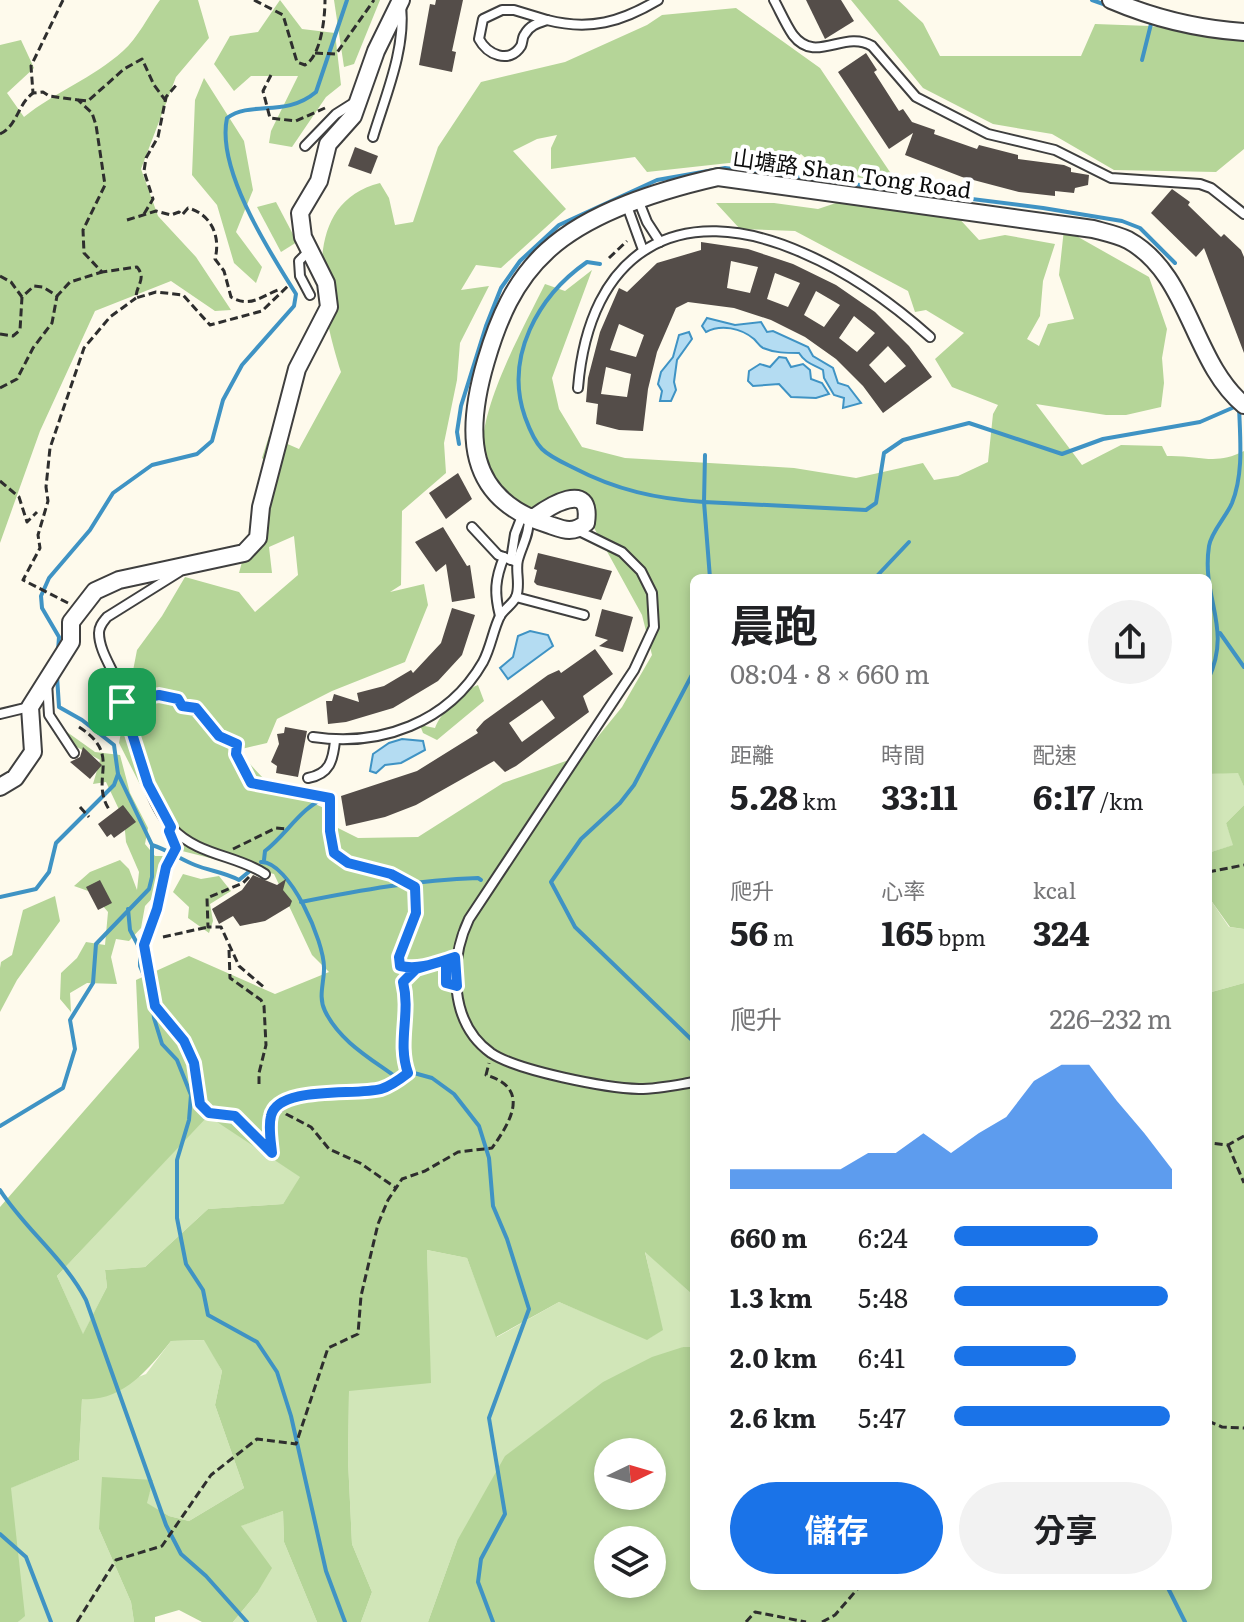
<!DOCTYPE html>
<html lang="zh-TW">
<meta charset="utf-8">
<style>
body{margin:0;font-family:Literata,"Noto Sans TC",serif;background:#f2f2f2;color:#202124;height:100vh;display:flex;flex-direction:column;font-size:30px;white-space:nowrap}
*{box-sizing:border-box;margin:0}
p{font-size:26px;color:#757577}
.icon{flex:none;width:44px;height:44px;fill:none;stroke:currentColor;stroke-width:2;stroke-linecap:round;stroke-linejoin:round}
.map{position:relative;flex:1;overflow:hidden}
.details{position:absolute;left:690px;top:574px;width:522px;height:1016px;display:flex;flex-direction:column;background:#fff;border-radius:12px;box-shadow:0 4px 12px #0003}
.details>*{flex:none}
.needle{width:52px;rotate:85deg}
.controls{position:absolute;left:594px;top:1438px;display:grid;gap:16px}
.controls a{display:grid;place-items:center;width:72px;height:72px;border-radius:50%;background:#fff;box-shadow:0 4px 12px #0003;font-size:40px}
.pin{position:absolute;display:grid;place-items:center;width:68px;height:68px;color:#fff;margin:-34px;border-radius:16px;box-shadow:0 4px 12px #0006}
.round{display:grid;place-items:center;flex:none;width:84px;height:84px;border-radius:42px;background:#f2f2f2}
.headline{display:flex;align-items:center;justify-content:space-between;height:136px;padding:0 40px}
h1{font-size:44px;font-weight:700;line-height:60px}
.stats{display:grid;grid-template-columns:repeat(3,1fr);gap:12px;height:136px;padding:8px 40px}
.stats div{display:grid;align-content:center}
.stats b{font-size:34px;font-weight:700}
.stats small{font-size:22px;font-weight:400}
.stats p{font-size:22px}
.chart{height:224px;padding:16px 40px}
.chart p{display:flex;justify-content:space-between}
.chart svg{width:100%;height:144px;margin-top:8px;fill:#1a73e8;opacity:.7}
.action{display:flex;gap:16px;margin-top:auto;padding:16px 40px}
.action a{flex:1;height:92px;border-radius:48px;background:#1a73e8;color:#fff;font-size:32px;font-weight:700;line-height:92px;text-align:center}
.action a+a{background:#f2f2f2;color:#202124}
ul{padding:0 40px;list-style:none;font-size:26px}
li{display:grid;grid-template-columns:128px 96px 1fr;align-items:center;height:60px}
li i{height:20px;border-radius:10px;background:#1a73e8}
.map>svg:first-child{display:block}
.green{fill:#d1e6b8}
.forest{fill:#b5d598;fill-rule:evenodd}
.water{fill:#b4dcf2;stroke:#3f93c4;stroke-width:2}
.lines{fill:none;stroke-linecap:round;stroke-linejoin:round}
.stream{stroke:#3f93c4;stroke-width:4}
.building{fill:#544d49;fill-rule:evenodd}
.service-casing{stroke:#3f3f3f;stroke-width:12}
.minor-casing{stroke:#3f3f3f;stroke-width:20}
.path{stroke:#2e2e2e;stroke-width:3;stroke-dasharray:8 4;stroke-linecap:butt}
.service{stroke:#fff;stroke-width:8}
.minor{stroke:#fff;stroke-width:16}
.route-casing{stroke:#fff;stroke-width:16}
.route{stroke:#1a73e8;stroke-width:10}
.labels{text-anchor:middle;stroke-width:8;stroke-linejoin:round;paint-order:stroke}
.street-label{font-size:22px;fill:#0c0c0c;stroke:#fff}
</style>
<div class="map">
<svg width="1244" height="1622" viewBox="0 0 1244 1622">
<rect width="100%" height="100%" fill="#fefaec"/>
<g class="green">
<polygon points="1238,772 1244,787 1244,805 1226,823 1234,845 1208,853 1208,774"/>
<polygon points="1208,889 1210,899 1229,927 1244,929 1244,983 1208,993"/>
<polygon points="208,1115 301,1177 283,1204 208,1209 145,1267 105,1270 107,1287 83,1335 57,1276"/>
<polygon points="427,1250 467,1258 497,1337 559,1302 648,1339 662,1330 645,1251 694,1296 694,1347 683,1347 457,1541 428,1622 361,1622 372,1592 352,1544 348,1460 349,1390 430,1382"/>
<polygon points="205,1340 222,1371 215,1405 244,1488 189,1521 169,1516 146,1503 153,1481 99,1529 131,1602 134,1622 18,1622 24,1615 10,1488 79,1460 82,1399 146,1374 171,1341"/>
<polygon points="283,1511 284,1542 317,1622 233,1622 257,1593 240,1526"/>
</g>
<g class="forest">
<path d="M 160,0 L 198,0 L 209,38 L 176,77 L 141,169 L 158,216 L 196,257 L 231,310 L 215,311 L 171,281 L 95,311 L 40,431 L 0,543 L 0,45 L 21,40 L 34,68 L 7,93 L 24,117 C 55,92 93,78 123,51 C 138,38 148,16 160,0 Z"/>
<polygon points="280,0 302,29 335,33 341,85 326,97 292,147 269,143 271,131 298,76 251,76 234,91 214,64 230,36 258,32"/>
<polygon points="334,0 380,0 354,64 344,67"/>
<polygon points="851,0 898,0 923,23 940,56 1081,56 1095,24 1150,26 1244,39 1244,149 1216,172 1114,170 1052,134 993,124 923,88"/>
<path d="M 736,8 L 820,68 L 898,184 L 820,171 L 801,154 L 785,165 L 729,163 L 647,172 L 635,157 L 551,169 L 551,148 L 557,135 L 537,139 L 513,151 L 566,209 L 501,268 L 476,265 L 461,290 L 489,286 L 460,343 L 457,380 L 444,443 L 446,473 L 402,511 L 401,585 L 390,592 L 424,584 L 428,605 L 405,662 L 332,691 L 277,719 L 267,743 L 229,752 L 248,762 L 280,796 L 299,797 L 324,808 L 334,826 L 358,838 L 418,837 L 503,783 L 583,755 L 622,707 L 652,655 L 642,615 L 593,526 L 590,504 L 558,497 L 527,511 C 509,499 490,483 484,460 C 474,415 525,325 545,284 L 565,291 L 592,270 L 552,378 L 559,409 L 582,447 L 625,458 L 794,468 L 856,478 L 923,463 L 934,480 L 958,476 L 988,462 L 993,414 L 998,405 L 952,387 L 935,359 L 964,333 L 926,310 L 915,312 L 908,291 L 795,231 L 740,229 L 716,203 L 774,203 L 818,209 L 872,191 L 943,201 L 979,240 L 1005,235 L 1055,244 L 1043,281 L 1040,316 L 1027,339 L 1039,346 L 1048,324 L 1074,319 L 1059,275 L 1064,229 L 1149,277 L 1167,329 L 1162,358 L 1164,383 L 1161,407 L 1126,415 L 1106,415 L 1036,404 L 1082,465 L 1121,445 L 1162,446 L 1167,456 C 1200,455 1215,466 1244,451 L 1244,787 L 1238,773 L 1208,774 L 1208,578 L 694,578 L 694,1296 L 645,1252 L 663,1330 L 647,1340 L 559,1302 L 496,1337 L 467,1258 L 427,1250 L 431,1383 L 349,1391 L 348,1460 L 352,1544 L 372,1592 L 361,1622 L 317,1622 L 284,1542 L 283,1511 L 241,1526 L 272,1568 L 257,1593 L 233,1622 L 202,1622 L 179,1610 L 155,1617 L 155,1622 L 134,1622 L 131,1602 L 99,1529 L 102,1477 L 153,1480 L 147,1503 L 169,1516 L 189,1521 L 244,1488 L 215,1405 L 222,1371 L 204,1340 L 171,1341 C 148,1370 122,1402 82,1399 L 79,1460 L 11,1488 L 25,1616 L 18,1622 L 0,1622 L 0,1207 L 139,1048 L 136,980 L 189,956 L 275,994 L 329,972 L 312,955 L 274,874 L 182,851 L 155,814 L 119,743 L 137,650 L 162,616 L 185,577 L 239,592 L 255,612 L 298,575 L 294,536 L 269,547 L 272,573 L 239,573 L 256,510 L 279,474 L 262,458 L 269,436 L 299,449 L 341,372 C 322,312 296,204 380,183 L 389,198 L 395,225 L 413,222 L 438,147 L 481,82 L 565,62 L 647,25 L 662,15 ZM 208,1116 L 300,1177 L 283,1204 L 208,1209 L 145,1267 L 105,1270 L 107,1287 L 83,1334 L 57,1276 Z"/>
<polygon points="204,78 244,141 253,190 236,232 262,267 256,283 234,263 217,205 192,175 195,100"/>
<polygon points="276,202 297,242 281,252 257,207"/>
<path d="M 478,685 L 484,701 L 437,740 L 423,733 L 420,725 L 435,728 C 441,712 462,691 478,685 Z"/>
<polygon points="67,732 95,752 120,755 130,793 148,828 145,844 155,856 164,856 170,879 145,906 141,928 129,941 116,939 111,957 117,984 87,983 70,993 71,1012 60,999 61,973 77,958 86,942 105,945 108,912 91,892 74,886 90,872 120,860 129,869 137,890 139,872 126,842 124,820 106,782 93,784 100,760 54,734"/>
<polygon points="1244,805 1244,929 1230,927 1210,899 1208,853 1233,845 1226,823"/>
<polygon points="183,874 201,879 219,876 231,891 210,904 213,921 209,933 188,918 189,907 173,892"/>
<polygon points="55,896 60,921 17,980 0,1012 0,968 1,962 12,955 23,910"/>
<path d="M 1244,983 L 1244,1622 L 428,1622 L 457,1541 L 505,1456 L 603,1382 L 652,1357 L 683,1347 L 694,1347 L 694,1586 L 1208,1586 L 1208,993 ZM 608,1452 L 652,1452 L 652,1496 L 608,1496 ZM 608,1540 L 652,1540 L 652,1584 L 608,1584 Z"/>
</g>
<g class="water">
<path d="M 707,318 L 735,325 L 761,322 L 767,332 L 773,331 L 808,347 L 813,356 L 833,368 L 838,383 L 848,386 L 861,403 L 843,408 L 844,398 L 834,395 L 824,378 L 823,370 C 813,364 806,364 799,353 C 786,353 775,353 763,348 C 759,346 757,342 754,339 C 741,328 721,324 706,332 L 702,326 Z"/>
<polygon points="689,332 692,339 677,360 674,382 676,390 671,401 660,401 662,391 658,384 661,372 673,357 679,335"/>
<polygon points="779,357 786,358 791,367 803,364 810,370 811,379 822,383 829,394 816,398 791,397 779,384 753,386 748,381 749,371 760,364 770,367"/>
<polygon points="530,631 548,635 553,646 508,679 500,668 513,657 518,636"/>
<polygon points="402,739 423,741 425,750 401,763 385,765 376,773 370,771 373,754 389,743"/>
</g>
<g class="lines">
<g class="stream">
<polyline points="1092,0 1109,6"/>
<polyline points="1142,60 1152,20"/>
<path d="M 600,264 L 587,262 C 538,296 504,357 525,417 C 529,428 534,441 542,449 C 550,457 564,463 574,468 C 616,490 657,499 704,502 L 705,455"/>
<polyline points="459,444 457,432 461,406 486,326 501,288 520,261 559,225 657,180 725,168 1043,208 1122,221 1140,228 1175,263"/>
<path d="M 710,578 L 704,502 L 866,510 L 876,503 L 884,453 L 903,440 L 969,423 L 1062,454 L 1103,439 L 1200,422 L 1239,405 C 1240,438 1244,473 1232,503 C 1226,517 1211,532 1209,546 C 1201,599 1233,627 1208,680"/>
<polyline points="875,578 909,542"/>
<polyline points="1220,633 1244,667"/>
<path d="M 58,651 L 59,637 L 42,608 L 41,596 L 49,578 L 90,530 L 113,493 L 152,465 L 197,454 L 212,441 L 223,400 L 242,365 L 294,306 L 296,294 C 269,251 216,169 227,118 C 252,100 285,118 316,92 L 347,0"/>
<polyline points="694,671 634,785 620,803 581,839 551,882 575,927 694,1042"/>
<path d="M 118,774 L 152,845 C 168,850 180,859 195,865 C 210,871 224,872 239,880 L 251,870"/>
<path d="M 264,860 L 265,851 C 286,835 302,806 327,797"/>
<path d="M 261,862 C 289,861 325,942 324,969 C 324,983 318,997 325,1011 C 339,1040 368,1057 393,1075 L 414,1073 L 432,1078 L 454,1094 L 479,1126 L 489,1158 L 493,1206 L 507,1239 L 529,1309 L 489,1418 L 505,1514 L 481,1559 L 478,1582 L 493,1622"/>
<polyline points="0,897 36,889 49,872 56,843 114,785 118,774 114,745 82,720 59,707 57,676"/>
<path d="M 301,902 C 361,890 417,880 478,878 L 481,880"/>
<polyline points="128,909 130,930 140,949 140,966 152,995 154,1018 162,1044 177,1060 191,1095 189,1120 177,1160 177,1218 186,1264 203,1290 208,1315 257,1342 277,1372 291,1416 326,1571 345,1622"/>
<polyline points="0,1126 63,1088 75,1049 70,1020 93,983 96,944 149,889 152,877 152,845"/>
<path d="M 0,1190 C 25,1229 64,1258 86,1300 L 166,1525 L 181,1554 L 206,1576 L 247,1622"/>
<polyline points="0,1534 26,1557 51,1622"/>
<polyline points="1167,1586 1185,1622"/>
</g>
</g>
<g class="building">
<polygon points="436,0 463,0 452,51 456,52 452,72 419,65 430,4 435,5"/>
<polygon points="806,0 841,0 854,21 825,39"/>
<polygon points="866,53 877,70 874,72 899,111 903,109 912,122 935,130 934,134 977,149 979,145 1018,155 1018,159 1064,165 1071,168 1071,172 1089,175 1088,185 1075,188 1074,193 1055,191 1055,196 1019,192 962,177 905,155 913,133 889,149 838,72"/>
<polygon points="355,147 378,156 371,174 348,166"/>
<polygon points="1172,189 1190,202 1188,205 1221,237 1224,234 1241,250 1244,257 1244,353 1204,248 1196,257 1151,213"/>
<path d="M 701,242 L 748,249 L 793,264 L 836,285 L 875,312 L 909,346 L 932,377 L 883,413 L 863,386 L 836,359 L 805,337 L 771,320 L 734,308 L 688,302 L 676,308 L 657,352 L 648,389 L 643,431 L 619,430 L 596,424 L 598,404 L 586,402 L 588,378 L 600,332 L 619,288 L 627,292 L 657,263 L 701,250 ZM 731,261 L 758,267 L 750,293 L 727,288 ZM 775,273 L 800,283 L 788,307 L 767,299 ZM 816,291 L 840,305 L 824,327 L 804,315 ZM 854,316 L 875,333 L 857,352 L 839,338 ZM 619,324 L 644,335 L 636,357 L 610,350 ZM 888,346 L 906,366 L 885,383 L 869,365 ZM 606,367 L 631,374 L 627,397 L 601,394 Z"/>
<polygon points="458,473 472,499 446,519 429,493"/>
<polygon points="443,527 467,566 470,565 475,598 452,602 446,564 436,572 415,542"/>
<polygon points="538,553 612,571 601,600 537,585 534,582 537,570 534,569"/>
<polygon points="452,608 475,615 462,655 438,681 393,708 346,722 328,724 326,701 332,701 334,694 359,702 357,693 384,686 411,670 413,673 441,643"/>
<polygon points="602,609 633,617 623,652 599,646 608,640 595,636"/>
<path d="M 595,649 L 613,674 L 583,696 L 589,712 L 516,766 L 505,772 L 494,761 L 416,805 L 385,817 L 346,826 L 341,796 L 417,771 L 478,733 L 476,730 L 484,721 L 548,675 L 559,670 L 561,673 ZM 542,700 L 555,718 L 522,742 L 509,723 Z"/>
<polygon points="285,727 307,731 298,777 276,773 277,766 271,762 279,744 277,734 284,733"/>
<polygon points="83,747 102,765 90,779 70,762 80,757"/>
<polygon points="123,805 136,822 114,838 111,834 107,837 98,824"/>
<polygon points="253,875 277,885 286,879 283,890 292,901 290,906 265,921 240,926 233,916 219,924 212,909 242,890"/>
<polygon points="100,880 112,903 98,910 86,887"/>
</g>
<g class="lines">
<g class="service-casing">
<g id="service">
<path d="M 774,0 C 780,11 786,25 793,35 C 816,65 844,29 872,46 L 916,97 L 988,134 L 1055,150 L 1111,178 L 1200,184 L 1211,188 L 1244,214"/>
<path d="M 502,10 L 514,10 L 547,20 C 538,23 530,25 525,34 C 522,37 523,42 521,46 C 509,65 487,54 479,39 L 483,19 Z"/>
<path d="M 547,20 C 590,31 621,22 658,0"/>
<path d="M 373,137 C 385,97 406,49 401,6"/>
<polyline points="305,146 336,114 355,102"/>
<polyline points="639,202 647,222 660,242"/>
<polyline points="627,206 643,250"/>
<polyline points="309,251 299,261 300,276 310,295"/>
<path d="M 578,388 C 589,252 677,197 803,253 C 850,273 892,303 930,337"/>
<polyline points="472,527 498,555 517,562"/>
<path d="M 577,530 L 622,552 L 641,571 L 652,593 L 654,627 L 634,670 L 469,919 C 449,961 449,1023 491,1053 C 518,1071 606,1088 639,1089 C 658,1089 676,1085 694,1082"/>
<polyline points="511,560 515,534 522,516"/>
<path d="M 179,572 L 107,617 C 103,622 99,626 99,633 C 99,649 110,665 116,679 C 131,722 142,795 172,828 C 198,856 237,855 265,874"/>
<polyline points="516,597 584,615"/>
<path d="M 500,616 C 494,593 495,579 504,557"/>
<polyline points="47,682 49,715 74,753"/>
<polyline points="0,714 29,707"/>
<path d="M 313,737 C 380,747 448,723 483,662 C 491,647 493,630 500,616 C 504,609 513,604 516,597 C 521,585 515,571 518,560 C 522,545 529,536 529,519"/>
<path d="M 308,778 C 330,774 333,760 335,741"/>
</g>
</g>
<g class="minor-casing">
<g id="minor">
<path d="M 1111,0 C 1153,18 1199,29 1244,32"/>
<path d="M 532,519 C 548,507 593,478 586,523 C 572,535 562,529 547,524 C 465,498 465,432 486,361 C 498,320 514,281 547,251 C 590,211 661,190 718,177 L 1093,229 C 1104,232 1118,235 1128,240 C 1190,274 1192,362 1244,405"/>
<polyline points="0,787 15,778 33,752 30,707 71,642 71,622 95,591 119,580 244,553 258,538 261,507 297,369 329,307 326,283 303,237 300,213 319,181 328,144 353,116 376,51 401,0"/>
</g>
</g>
<g class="path">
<path d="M 63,0 L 31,66 L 33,93 L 43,92 L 49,96 L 78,100 L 92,113 L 96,125 L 105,185 L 83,230 L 84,253 L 102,272 L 137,267 C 147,279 136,285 136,298 L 156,292 L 183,295 L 210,325 L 262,311 L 290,284"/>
<path d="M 254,0 L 283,15 L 297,62 L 305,65 C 321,56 325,18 325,0"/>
<polyline points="315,53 336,54 374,0"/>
<polyline points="271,75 263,91 270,118 296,121 325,108"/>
<polyline points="78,100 88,101 124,69 142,59 154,85 166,101"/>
<path d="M 0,134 C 18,125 17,105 33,93"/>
<polyline points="144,214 153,199 144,171 146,158 158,137 166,97 178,83"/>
<path d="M 127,220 L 156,211 L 171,215 L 179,212 L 182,215 L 188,208 C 211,214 221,236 215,259 L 224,271 L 231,297 C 250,308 260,297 278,290 L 281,292"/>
<polyline points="609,258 627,241"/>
<polyline points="0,276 11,282 22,297"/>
<polyline points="0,334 13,336 20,330 22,297 34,286 43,287 57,296 70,282 102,272"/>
<polyline points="0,388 17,379 33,348 52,323 57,296"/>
<polyline points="0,481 19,497 27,522 37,512"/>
<polyline points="68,603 23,580 40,548 38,535 48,501 46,487 50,448 84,348 110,317 136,298"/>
<path d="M 134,699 L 159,695 L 178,699 L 182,706 L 196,708 C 209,729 217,732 237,744 L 236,754 L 251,783 L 330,798 L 330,831 L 334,853 L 348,863 L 391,874 L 415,887 L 416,913 L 399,957 L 400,966 L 416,969 L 448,959"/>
<path d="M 79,727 C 124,756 88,778 110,811"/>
<polyline points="80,807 89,817"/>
<path d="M 175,846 L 173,857 L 166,867 L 157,909 L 144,945 L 155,1006 L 184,1041 L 194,1063 L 200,1104 L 209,1113 L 235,1116 L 272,1153 C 271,1142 268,1127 271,1116 C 278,1085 356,1096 381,1088 C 391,1085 399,1080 408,1073 C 397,1041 411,1016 403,982 L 416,969"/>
<polyline points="233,849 276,828 288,829"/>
<polyline points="1208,872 1244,865"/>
<polyline points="249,877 243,883 207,898 208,927 221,927 239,966 266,989"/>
<polyline points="163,937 208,927"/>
<polyline points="229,950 230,978 261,1000 264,1006 266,1045 259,1073 259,1084"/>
<polyline points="278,1105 286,1114 311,1127 329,1149 360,1163 396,1188"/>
<polyline points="1228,1145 1244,1183"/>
<polyline points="1208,1150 1210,1143 1228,1145 1244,1136"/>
<polyline points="1208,1421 1222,1427 1244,1428"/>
<path d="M 77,1622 L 116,1560 L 162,1546 L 211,1475 L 257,1439 L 296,1444 L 328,1348 L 358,1334 L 361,1296 L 378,1224 L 388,1200 L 402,1179 L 425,1171 L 458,1152 L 492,1148 C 512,1120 530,1088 486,1075 L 489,1063"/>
<polyline points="746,1622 755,1612 806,1622"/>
<polyline points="822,1622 835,1615 860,1586"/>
</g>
<use href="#service" class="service"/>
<use href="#minor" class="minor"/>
</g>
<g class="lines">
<g class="route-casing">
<path id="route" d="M 122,702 L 148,784 L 171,827 L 169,831 L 176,848 L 166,867 L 157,909 L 144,945 L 155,1006 L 184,1041 L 194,1063 L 200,1104 L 209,1113 L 235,1116 L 272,1153 C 271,1142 268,1127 271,1116 C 278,1085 356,1096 381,1089 C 391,1086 399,1080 408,1073 C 397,1042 411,1014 403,982 L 416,969 L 446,960 L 446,983 L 457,986 L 455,957 C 436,963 420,970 400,966 L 399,957 L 416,913 L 415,887 L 391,874 L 348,863 L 334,853 L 330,831 L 330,798 L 251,783 L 236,754 L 237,744 L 219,736 L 196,708 L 182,706 L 178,699 L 159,695 L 122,702"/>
</g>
<use href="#route" class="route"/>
</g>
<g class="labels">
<g class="street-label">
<text transform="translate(852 174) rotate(8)" y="8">山塘路 Shan Tong Road</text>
</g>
</g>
</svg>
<div class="controls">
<a><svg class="needle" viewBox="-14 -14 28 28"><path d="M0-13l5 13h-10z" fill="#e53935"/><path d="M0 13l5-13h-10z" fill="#757577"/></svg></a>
<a><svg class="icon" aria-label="layers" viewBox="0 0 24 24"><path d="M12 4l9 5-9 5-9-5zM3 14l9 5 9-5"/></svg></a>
</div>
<div class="pin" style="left:122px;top:702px;background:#1e9e55"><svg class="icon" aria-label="arrive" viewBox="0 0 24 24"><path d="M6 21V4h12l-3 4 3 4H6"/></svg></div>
<section class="details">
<div class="headline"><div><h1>晨跑</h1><p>08:04 · 8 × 660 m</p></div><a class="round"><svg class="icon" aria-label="share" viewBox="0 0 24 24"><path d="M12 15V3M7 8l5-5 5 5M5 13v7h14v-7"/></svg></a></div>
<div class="stats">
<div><p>距離</p><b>5.28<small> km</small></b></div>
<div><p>時間</p><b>33:11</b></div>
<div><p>配速</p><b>6:17<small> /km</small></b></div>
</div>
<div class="stats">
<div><p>爬升</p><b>56<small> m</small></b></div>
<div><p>心率</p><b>165<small> bpm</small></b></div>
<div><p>kcal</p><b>324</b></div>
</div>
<div class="chart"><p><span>爬升</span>226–232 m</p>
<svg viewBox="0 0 160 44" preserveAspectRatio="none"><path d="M0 44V38L10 38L20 38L30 38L40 38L50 33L60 33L70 27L80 33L90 27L100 22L110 11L120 6L130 6L140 17L150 27L160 38V44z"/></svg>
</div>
<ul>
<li><b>660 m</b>6:24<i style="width:66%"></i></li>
<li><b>1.3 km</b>5:48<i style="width:98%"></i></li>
<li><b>2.0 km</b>6:41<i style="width:56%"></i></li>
<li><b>2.6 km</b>5:47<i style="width:99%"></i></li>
</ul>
<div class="action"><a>儲存</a><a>分享</a></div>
</section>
</div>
